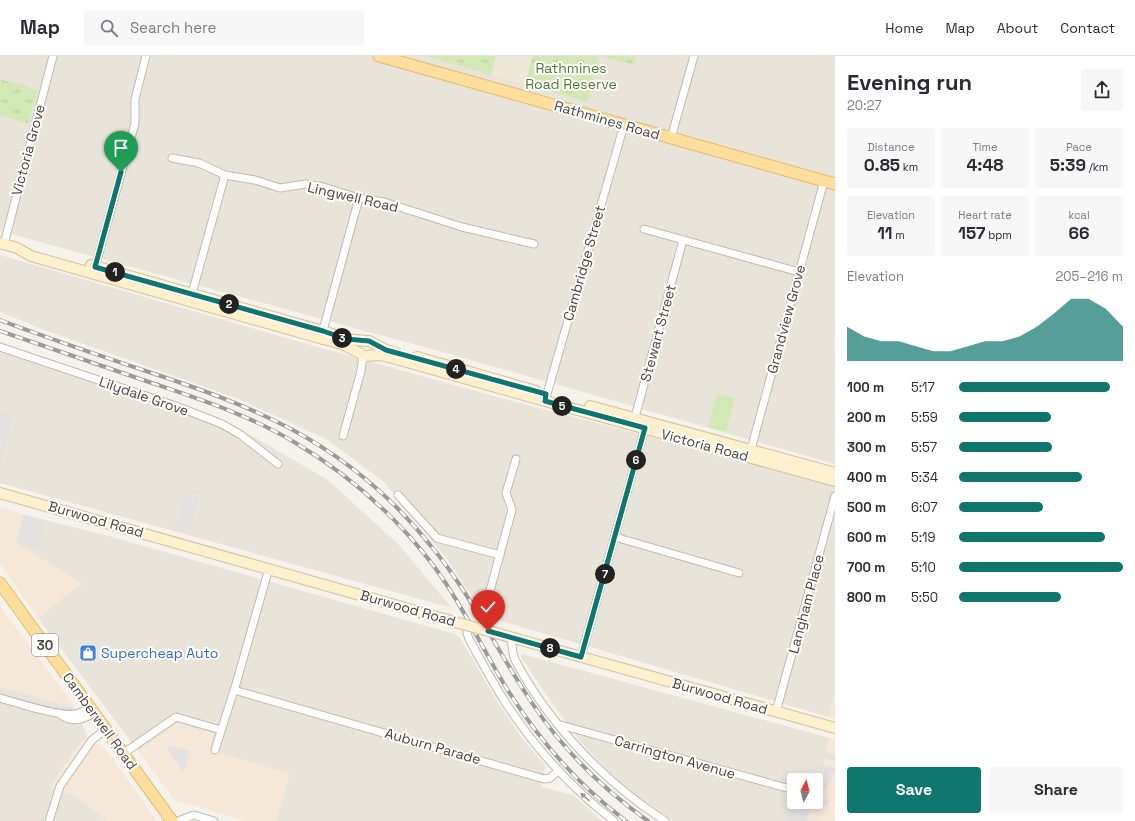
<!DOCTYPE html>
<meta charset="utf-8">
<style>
body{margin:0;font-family:"Space Grotesk",sans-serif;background:#f7f7f7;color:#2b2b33;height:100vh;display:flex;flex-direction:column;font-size:15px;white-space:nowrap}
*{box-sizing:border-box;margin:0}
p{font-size:13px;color:#7c7c81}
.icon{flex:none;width:22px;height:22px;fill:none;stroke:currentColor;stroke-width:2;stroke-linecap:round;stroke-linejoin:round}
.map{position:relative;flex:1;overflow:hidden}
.panel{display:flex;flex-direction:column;background:#fff;width:300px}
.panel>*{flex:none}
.needle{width:26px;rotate:7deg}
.fabs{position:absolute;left:787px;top:717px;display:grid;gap:8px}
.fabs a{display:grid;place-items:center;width:36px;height:36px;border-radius:4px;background:#fff;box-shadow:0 2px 10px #0003;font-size:20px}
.pin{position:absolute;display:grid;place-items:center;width:34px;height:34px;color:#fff;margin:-41px -17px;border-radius:50% 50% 50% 0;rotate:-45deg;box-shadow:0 0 4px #0007}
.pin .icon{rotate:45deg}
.km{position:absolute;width:20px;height:20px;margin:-10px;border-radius:50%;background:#222;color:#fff;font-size:11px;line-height:20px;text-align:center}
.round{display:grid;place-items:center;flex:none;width:42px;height:42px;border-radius:4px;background:#f7f7f7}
.summary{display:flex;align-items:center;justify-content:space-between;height:68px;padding:0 12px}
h1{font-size:22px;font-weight:800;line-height:30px}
.figures{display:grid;grid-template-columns:repeat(3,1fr);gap:6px;height:68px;padding:4px 12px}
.figures div{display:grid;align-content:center;border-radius:4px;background:#f7f7f7;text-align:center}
.figures b{font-size:17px;font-weight:800}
.figures small{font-size:11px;font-weight:400}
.figures p{font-size:11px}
.chart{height:112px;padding:8px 12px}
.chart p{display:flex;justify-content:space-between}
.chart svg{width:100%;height:72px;margin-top:4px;fill:#0f766e;opacity:.7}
.primary-button{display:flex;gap:8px;margin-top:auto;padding:8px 12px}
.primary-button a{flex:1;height:46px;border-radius:4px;background:#0f766e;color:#fff;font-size:16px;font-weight:800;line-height:46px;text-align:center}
.primary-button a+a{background:#f7f7f7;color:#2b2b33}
ul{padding:0 12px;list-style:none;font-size:13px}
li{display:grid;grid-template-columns:64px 48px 1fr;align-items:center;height:30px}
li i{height:10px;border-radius:5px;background:#0f766e}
header{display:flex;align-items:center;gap:24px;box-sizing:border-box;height:56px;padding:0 20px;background:#fff;border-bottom:1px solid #e1e1e2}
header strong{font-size:19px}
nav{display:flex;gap:22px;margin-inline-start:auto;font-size:14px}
.search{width:280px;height:36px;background:#f7f7f7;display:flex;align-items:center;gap:10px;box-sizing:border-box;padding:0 14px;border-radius:4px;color:#7c7c81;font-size:15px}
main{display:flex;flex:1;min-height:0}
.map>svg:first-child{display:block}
.residential{fill:#e9e4da}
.commercial{fill:#f6e8d8}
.education{fill:#eee6d6}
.grass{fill:#d3e9b5}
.park{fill:url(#park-tufts)}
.parking{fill:#e4e2e0}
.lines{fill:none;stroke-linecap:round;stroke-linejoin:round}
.street-casing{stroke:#c1baae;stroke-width:9}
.secondary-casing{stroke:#d4c49c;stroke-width:12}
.primary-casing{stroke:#e3bb6c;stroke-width:13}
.street{stroke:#fff;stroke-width:7}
.secondary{stroke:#fef0cd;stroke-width:10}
.primary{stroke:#fdde9d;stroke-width:11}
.rail-casing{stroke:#9a9a9a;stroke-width:4}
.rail{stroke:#fff;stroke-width:2.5;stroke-dasharray:8;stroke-linecap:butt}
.secondary-bridge-casing{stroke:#d4c49c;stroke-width:12;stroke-linecap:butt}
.secondary-bridge{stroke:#fef0cd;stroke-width:10}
.oneway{fill:#9b9892}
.route-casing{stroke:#fff;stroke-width:8}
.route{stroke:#0f766e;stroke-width:5}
.labels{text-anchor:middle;stroke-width:4;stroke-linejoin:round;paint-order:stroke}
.shield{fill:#fff;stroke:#807b74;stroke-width:1}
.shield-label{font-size:13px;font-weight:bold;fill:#4a4339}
.park-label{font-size:14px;fill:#4d7c2c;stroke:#fff}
.street-label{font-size:14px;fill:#4a4339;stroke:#fff}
.shop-label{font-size:14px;fill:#366cbe;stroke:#fff;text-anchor:start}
</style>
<header>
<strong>Map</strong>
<div class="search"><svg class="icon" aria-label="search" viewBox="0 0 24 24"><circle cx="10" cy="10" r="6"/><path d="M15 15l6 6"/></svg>Search here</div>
<nav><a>Home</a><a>Map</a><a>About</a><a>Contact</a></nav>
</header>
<main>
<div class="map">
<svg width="835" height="765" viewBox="0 0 835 765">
<defs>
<pattern id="park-tufts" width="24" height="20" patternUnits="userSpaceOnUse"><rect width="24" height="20" fill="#d3e9b5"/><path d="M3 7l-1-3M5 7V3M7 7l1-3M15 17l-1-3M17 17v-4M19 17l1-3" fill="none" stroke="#b7c99c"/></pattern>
</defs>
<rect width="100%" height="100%" fill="#f5f2ec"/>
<g class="residential">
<polygon points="0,0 835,0 835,408 450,298 0,175"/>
<polygon points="0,199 300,286 504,343 835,429 835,639 829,661 484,560 447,503 384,426 326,383 239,343 47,275 0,256"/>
<polygon points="0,287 220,363 254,381 328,424 399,489 452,552 0,427"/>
<polygon points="23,458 112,481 455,578 460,582 498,647 522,682 546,711 541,731 573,739 602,765 276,765 289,718 209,694 213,678 177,668 138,695 38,562 81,528 15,486"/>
<polygon points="522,598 830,682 816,731 816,724 794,724 794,746 812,746 806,765 673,765 619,727 579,684 547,640 521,601"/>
<polygon points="0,631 75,651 87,679 54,724 52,732 72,738 99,757 100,761 107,763 106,765 0,765"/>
</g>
<g class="commercial">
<polygon points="0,451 23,458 15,486 81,528 38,562 0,508"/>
<polygon points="0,550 75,651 0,631"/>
<polygon points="835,639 835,663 829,661"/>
<polygon points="177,668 213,677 209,694 289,717 276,765 246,765 174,744 138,695"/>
<polygon points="87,679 107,695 157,765 106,765 106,763 100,762 99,757 72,738 51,732 54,724"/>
<polygon points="830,682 835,683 835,765 806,765 812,746 816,746 816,731"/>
</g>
<polygon class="education" points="496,0 533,0 525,28 491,19"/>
<polygon class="grass" points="717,338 735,342 726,376 708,371"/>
<g class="park">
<polygon points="426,0 496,0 491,19"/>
<polygon points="533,0 599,0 588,46 525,28"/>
<polygon points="600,0 636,0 634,9"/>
<polygon points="0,23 38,34 28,68 0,59"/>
</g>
<g class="parking">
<polygon points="0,355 14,359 0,408"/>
<polygon points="187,432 201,436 190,474 176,470"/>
<polygon points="24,460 46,466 38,492 17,486"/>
<polygon points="170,690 190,695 184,716 166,692"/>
<polygon points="826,696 835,698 835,705 824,702"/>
<polygon points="822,708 835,712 835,719 831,718 830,720 832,721 831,725 828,724 826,735 816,732"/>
<polygon points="809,714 816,716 814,724 806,724"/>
<polygon points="792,737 794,738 794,746 816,746 816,741 829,744 827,751 821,749 820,755 810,753 807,763 814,765 784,765"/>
</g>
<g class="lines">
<g class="street-casing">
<g id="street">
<polyline points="671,82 694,0"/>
<polyline points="172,102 199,107 225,119 255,124 280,132 306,128 323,131 359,142 384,146 462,171 534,188"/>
<polyline points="644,173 799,216"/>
<polyline points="4,188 53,0"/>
<polyline points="94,215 135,67 135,43 146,0"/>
<polyline points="191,241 225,119"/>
<polyline points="322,278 359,142"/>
<polyline points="0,291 176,350 222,368 241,379 278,408"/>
<polyline points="545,345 624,69"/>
<polyline points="634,365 683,184"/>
<polyline points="343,380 361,315 363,299"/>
<polyline points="750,397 824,125"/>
<polyline points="398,439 437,482 500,499"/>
<polyline points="615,481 739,517"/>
<polyline points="489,568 487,549 488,542 512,454 506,437 516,403"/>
<path d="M 468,569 L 467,577 L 469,583 C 481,605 493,627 507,649 C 536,693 571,732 614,765"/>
<path d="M 511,581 L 513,597 L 515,604 C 550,669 603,725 665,765"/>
<polyline points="581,601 646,368"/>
<polyline points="234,634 544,723 550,722 558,715"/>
<path d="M 0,642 C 18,647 59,661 76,658 C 81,657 85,654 89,650"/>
<polyline points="776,656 835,440"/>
<path d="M 61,659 C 73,667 82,664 94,657"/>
<polyline points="557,668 794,734"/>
<polyline points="215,694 236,628 269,512"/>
<polyline points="124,697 176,661 221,674"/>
<polyline points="49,765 60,730 92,684 106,673"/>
<polyline points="178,765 194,759 214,765"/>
</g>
</g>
<g class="secondary-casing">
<g id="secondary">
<path d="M 0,187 L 17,192 L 31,200 L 323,283 C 337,285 348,290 361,298"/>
<polyline points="91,209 323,275 346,283 366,285"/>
<polyline points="369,285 386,294 395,296"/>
<polyline points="366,300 380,299 389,301 545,345 835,425"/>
<polyline points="417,301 536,335"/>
<polyline points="590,350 835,417"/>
<polyline points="0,437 462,568"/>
<polyline points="496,577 835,672"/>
</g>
</g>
<g class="primary-casing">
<g id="primary">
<polyline points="379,0 835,128"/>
<polyline points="0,527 172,765"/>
</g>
</g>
<use href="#street" class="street"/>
<use href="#secondary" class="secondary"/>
<use href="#primary" class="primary"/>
<g class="rail-casing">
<g id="rail">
<path d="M 0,264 C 53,284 107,302 161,320 C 205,335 250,351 291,373 C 345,402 393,442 431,490 C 471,538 497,595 532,647 C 563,694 603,733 648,765"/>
<path d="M 0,275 C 50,292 99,309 149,326 C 199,343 249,359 294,386 C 348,418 395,459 433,509 C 462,548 482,592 507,633 C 539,684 578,729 626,765"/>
</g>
</g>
<use href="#rail" class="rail"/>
<g class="secondary-bridge-casing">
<polyline id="secondary-bridge" points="462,568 496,577"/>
</g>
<use href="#secondary-bridge" class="secondary-bridge"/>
</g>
<defs><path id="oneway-solid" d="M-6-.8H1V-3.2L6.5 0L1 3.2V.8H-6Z"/></defs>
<use class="oneway" href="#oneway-solid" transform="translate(585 741) rotate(-139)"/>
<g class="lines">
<g class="route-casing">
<polyline id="route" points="121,116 95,211 323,275 346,283 369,285 386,294 546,338 545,345 645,372 581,601 488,575"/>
</g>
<use href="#route" class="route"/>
</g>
<defs>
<g id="shop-square" transform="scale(0.9)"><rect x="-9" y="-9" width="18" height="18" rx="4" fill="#3f7fe0" stroke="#fff"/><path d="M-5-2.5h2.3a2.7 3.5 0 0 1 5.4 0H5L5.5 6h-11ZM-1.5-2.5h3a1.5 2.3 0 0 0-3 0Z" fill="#fff"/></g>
</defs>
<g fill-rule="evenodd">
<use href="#shop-square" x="88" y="597"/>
</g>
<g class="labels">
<rect class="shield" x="32" y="578" width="26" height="22" rx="3"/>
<g class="shield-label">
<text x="45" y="594">30</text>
</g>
<g class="park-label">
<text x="571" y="17">Rathmines<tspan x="571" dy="16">Road Reserve</tspan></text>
</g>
<g class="street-label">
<text transform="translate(607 64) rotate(16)" y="5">Rathmines Road</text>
<text transform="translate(28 94) rotate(-75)" y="5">Victoria Grove</text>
<text transform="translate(353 141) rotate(13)" y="5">Lingwell Road</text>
<text transform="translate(584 207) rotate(-74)" y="5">Cambridge Street</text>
<text transform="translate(786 263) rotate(-75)" y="5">Grandview Grove</text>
<text transform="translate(658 277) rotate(-75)" y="5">Stewart Street</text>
<text transform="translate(144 340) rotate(19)" y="5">Lilydale Grove</text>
<text transform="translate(705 389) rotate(15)" y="5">Victoria Road</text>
<text transform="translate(96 463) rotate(16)" y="5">Burwood Road</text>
<text transform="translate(806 548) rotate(-75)" y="5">Langham Place</text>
<text transform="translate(408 552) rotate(16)" y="5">Burwood Road</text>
<text transform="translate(720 640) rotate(16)" y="5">Burwood Road</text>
<text transform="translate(100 665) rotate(54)" y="5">Camberwell Road</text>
<text transform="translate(433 690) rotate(16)" y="5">Auburn Parade</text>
<text transform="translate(675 701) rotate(16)" y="5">Carrington Avenue</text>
</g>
<g class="shop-label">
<text x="101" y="602">Supercheap Auto</text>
</g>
</g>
</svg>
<div class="fabs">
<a><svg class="needle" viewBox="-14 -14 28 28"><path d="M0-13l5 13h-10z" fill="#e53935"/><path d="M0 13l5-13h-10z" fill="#7c7c81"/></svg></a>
</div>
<div class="pin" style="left:121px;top:116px;background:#1e9e55"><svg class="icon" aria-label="arrive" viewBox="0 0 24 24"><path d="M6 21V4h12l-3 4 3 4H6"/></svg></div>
<div class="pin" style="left:488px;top:575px;background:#d93025"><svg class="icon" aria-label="check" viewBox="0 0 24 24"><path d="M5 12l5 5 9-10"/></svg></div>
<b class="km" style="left:115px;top:216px">1</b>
<b class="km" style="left:229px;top:248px">2</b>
<b class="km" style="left:342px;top:282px">3</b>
<b class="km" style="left:456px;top:313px">4</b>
<b class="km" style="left:562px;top:350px">5</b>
<b class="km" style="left:636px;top:404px">6</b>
<b class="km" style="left:605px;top:518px">7</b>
<b class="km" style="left:550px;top:592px">8</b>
</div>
<section class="panel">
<div class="summary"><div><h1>Evening run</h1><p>20:27</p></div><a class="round"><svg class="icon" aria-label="share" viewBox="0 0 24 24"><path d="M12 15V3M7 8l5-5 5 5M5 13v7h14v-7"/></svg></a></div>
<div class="figures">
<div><p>Distance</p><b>0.85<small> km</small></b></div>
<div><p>Time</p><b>4:48</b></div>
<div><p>Pace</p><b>5:39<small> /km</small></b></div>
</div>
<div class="figures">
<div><p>Elevation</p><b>11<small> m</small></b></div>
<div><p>Heart rate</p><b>157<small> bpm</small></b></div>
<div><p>kcal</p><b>66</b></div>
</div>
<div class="chart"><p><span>Elevation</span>205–216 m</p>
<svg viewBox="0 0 160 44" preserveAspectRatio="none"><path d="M0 44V23L10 29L20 32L30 32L40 35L50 38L60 38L70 35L80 32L90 32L100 29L110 23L120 15L130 6L140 6L150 12L160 23V44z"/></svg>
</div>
<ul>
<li><b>100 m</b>5:17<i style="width:92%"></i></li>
<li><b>200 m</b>5:59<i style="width:56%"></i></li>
<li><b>300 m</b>5:57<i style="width:57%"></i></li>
<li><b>400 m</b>5:34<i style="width:75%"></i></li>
<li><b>500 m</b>6:07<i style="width:51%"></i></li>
<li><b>600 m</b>5:19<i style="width:89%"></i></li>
<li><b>700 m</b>5:10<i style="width:100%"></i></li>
<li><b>800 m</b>5:50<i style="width:62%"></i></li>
</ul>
<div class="primary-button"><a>Save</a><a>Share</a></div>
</section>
</main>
